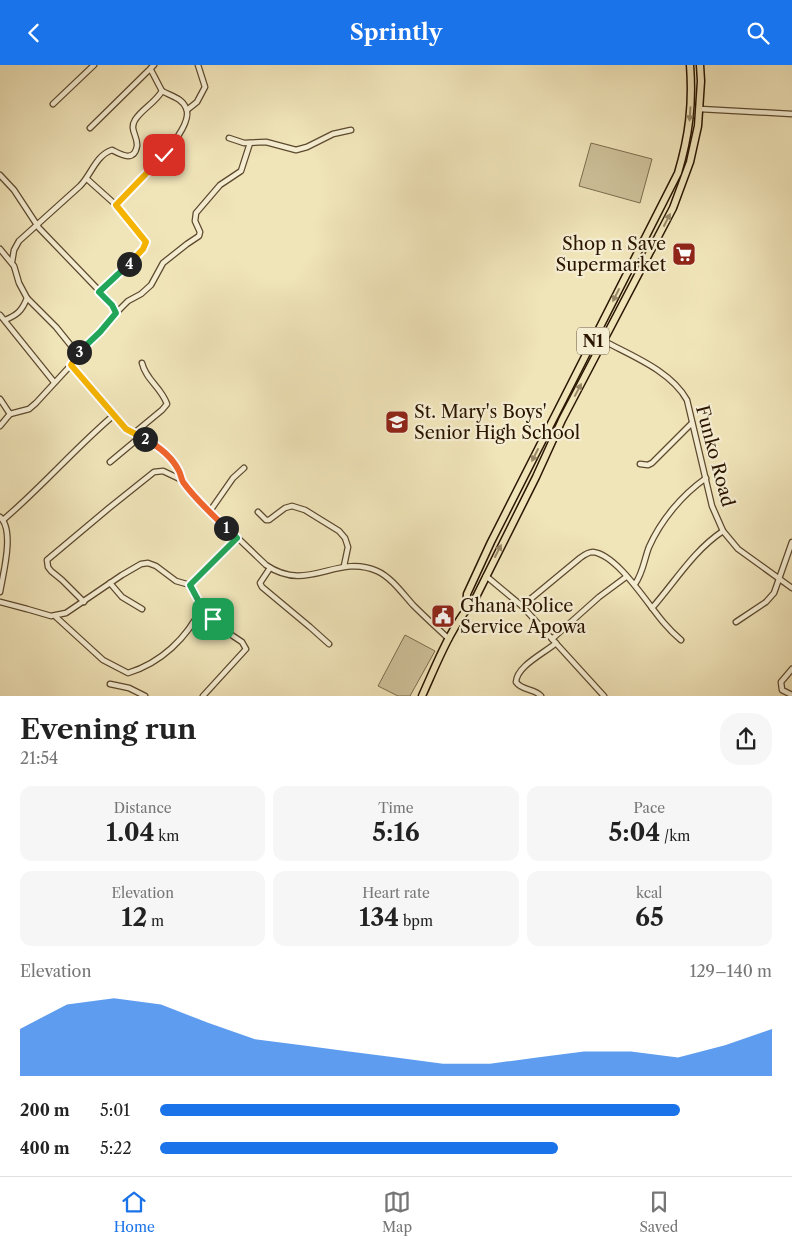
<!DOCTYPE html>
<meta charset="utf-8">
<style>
body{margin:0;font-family:"Libre Caslon Text",serif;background:#f6f6f6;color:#222;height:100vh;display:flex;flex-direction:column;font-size:19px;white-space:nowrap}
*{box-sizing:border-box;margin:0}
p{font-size:16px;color:#767676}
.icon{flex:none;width:28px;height:28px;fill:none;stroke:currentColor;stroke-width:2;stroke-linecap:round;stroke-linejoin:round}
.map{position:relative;height:631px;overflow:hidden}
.side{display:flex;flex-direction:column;background:#fff;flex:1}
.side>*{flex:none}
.pin{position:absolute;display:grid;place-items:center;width:42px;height:42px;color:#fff;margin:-21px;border-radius:10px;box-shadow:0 2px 8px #0006}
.km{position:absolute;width:25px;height:25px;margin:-12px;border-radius:50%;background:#222;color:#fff;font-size:14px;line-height:25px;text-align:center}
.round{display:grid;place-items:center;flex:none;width:52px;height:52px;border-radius:20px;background:#f6f6f6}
.summary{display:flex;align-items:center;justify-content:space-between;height:85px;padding:0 20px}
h1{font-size:28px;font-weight:700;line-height:38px}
.stats{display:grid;grid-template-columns:repeat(3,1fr);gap:8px;height:85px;padding:5px 20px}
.stats div{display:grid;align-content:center;border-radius:12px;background:#f6f6f6;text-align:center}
.stats b{font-size:25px;font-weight:700}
.stats small{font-size:14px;font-weight:400}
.stats p{font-size:14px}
.chart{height:140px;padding:10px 20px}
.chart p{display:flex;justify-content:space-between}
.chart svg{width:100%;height:90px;margin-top:5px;fill:#1a73e8;opacity:.7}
ul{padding:0 20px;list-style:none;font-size:16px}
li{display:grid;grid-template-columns:80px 60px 1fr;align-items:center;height:38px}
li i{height:12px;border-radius:6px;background:#1a73e8}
header{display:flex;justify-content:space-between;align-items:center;height:65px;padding:0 20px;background:#1a73e8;color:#fff;font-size:22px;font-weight:700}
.tabs{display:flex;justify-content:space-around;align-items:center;height:70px;border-top:1px solid #e0e0e0;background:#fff;font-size:14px;color:#767676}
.tabs a{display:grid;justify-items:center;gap:2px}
.tabs .on{color:#1a73e8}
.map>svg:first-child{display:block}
.green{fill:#cec19a;stroke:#7c6b4d}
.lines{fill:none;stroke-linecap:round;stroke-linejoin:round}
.minor-casing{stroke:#5c492e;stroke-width:7}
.highway-casing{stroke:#2a1500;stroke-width:9}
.minor{stroke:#f5edd2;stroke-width:4.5}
.highway{stroke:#f0e4b9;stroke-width:6}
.oneway{fill:#978766}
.split-1-casing{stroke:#fff;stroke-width:10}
.split-2-casing{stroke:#fff;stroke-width:10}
.split-3-casing{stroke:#fff;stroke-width:10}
.split-4-casing{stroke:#fff;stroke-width:10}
.split-5-casing{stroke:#fff;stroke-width:10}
.split-1{stroke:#22a559;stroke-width:6}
.split-2{stroke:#f0652b;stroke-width:6}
.split-3{stroke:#f5b400;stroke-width:6}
.split-4{stroke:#22a559;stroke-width:6}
.split-5{stroke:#f5b400;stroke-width:6}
.labels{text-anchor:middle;stroke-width:4.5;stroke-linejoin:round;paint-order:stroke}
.shield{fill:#f5edd2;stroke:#67563f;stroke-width:1}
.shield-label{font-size:16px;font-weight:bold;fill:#2a1500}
.poi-label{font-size:18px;fill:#2a1500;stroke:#f5edd2;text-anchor:start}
.street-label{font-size:18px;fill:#2a1500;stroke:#f5edd2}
</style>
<header><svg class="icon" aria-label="back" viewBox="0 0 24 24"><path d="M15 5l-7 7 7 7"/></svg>Sprintly<svg class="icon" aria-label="search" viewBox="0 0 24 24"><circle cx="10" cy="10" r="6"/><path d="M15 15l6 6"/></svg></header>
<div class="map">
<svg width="792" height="631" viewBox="0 0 792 631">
<rect width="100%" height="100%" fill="#f0e4b9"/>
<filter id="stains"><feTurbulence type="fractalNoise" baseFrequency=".004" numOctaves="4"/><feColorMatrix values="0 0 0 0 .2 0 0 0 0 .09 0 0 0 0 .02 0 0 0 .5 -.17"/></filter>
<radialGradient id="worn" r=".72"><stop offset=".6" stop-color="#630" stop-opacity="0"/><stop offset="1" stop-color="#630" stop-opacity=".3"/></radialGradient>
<g class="green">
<polygon points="591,78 652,94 640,138 579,121"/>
<polygon points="405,570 435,586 410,631 398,631 378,621"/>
</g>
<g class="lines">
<g class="minor-casing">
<g id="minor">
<polyline points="53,39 94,0"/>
<polyline points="700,44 792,49"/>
<polyline points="187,45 197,37 205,22 198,0"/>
<polyline points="90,63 151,3"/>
<polyline points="229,73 244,78 266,77 296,85 307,82 333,69 351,65"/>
<polyline points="0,110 14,125 39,163 113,240 116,248"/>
<polyline points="87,114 116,140 146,177 143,184 99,227"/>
<path d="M 116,140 C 131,124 197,64 186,43 C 182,33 171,31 162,26"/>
<polyline points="0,184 14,201 19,218 27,233 56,262 77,288"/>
<path d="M 12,197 L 14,185 L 19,176 L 80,121 C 91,110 96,90 112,85 C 120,89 134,98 137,81 C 138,71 129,65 135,55 C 142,44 155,38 162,26 L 151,5 L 151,3 L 154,0"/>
<polyline points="0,250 54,317"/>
<path d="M 5,255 C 17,250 22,246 27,233"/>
<path d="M 604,276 C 632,291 671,306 687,335 L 712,441 L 723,466 L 738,484 L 792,523"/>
<path d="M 71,300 L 126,364 L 151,377 L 170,393 L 179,406 L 182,415 L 197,434 L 266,500 C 308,529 336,488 377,506 C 391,512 403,529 413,540 C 425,552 437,563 449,574"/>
<polyline points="0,334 10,349 29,344 36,338 71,300 77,288 100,267 116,248 128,236 141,229 151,220 163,198 187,179 199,171 200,167 195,156 196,148 220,120 241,106 250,78"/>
<polyline points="0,361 10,349"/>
<path d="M 133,369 L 162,345 L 167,339 C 161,322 146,315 142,298"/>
<polyline points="110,397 140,372"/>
<polyline points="640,399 648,400 652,398 692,358"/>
<polyline points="210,446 233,413 244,403"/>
<polyline points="258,447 266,455 269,455 285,443 292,441 305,445 339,466 345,473 348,482 344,501"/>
<path d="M 0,452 C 15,465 3,509 0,527"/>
<path d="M 3,455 C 42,422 75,383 114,350"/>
<polyline points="270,503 260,518 262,522 310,562 329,579"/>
<polyline points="486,511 522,541 604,631"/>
<polyline points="110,518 122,532 142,544"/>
<path d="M 635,519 C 643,508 644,495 649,482 C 661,455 682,430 706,413"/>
<polyline points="190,520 237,473"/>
<polyline points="0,537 27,544 51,551 66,548 122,510 141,499 148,498 156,501 176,516 190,520 198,535 213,554 221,563 242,577 246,584 203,631"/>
<polyline points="84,537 62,515 51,506 48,502 47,495 109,443 154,407 163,406 182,415"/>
<path d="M 522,541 L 580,493 C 584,490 588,487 593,487 C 618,490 648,540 664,558 C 669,564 675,570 681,575"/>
<path d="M 652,543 C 675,517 693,486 723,466"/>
<path d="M 56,552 L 103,595 L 128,608 C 161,598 187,573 202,542"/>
<polyline points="736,557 766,537 774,528 792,477"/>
<polyline points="552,574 599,532 626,512"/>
<polyline points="792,604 781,617 782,625 792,630"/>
<polyline points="110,619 129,623 145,631"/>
<path d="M 541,631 C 534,623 522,626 516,617 C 517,601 543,589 556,578"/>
</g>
</g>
<g class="highway-casing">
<g id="highway">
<path d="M 466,543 L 467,529 L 491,477 L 678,108 C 689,71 693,39 690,0"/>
<path d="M 422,631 C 437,598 451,561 475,534 L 536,412 L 562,355 L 673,143 L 690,97 L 698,61 L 701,16 L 700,0"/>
</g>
</g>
<use href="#minor" class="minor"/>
<use href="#highway" class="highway"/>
</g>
<defs><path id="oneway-solid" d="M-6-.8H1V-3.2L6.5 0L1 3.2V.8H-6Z" transform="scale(1.25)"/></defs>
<g class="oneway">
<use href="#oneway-solid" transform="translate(690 49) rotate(94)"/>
<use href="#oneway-solid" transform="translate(667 155) rotate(-63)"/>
<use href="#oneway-solid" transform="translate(616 230) rotate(117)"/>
<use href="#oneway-solid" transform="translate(578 325) rotate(-62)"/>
<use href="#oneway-solid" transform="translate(535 390) rotate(117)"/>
<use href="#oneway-solid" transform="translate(498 486) rotate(-63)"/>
</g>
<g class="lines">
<g class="split-1-casing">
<polyline id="split-1" points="213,554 198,535 190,520 237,473 226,463"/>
</g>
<g class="split-2-casing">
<path id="split-2" d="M 145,374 C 158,381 172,392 179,406 C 181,410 181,413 183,417 C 195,434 211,448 226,463"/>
</g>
<g class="split-3-casing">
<polyline id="split-3" points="79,287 71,300 126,364 145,374"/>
</g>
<g class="split-4-casing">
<polyline id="split-4" points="79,287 100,267 116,248 112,240 99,227 129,199"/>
</g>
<g class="split-5-casing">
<polyline id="split-5" points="129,199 143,184 146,177 116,140 164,90"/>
</g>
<use href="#split-1" class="split-1"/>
<use href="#split-2" class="split-2"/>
<use href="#split-3" class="split-3"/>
<use href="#split-4" class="split-4"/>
<use href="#split-5" class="split-5"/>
</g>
<defs>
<g id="supermarket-square" transform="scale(1.25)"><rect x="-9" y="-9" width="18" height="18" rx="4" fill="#8f2418" stroke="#f5edd2"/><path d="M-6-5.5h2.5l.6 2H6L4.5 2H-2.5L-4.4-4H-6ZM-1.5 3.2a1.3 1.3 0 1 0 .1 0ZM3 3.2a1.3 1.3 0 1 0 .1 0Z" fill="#fff"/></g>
<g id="school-square" transform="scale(1.25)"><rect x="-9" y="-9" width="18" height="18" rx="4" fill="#8f2418" stroke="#f5edd2"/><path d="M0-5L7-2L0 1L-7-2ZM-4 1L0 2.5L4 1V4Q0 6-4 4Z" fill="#fff"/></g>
<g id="civic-square" transform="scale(1.25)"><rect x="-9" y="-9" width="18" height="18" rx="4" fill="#8f2418" stroke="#f5edd2"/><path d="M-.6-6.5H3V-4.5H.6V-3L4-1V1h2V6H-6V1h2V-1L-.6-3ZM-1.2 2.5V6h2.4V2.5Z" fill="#fff"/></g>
</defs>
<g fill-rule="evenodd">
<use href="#supermarket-square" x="684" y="189"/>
<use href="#school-square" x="397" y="357"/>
<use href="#civic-square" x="443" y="551"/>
</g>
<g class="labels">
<rect class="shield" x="577" y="262.5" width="32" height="27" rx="4"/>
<g class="shield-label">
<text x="593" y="282">N1</text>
</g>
<g class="poi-label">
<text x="666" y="185" text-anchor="end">Shop n Save<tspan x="666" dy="21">Supermarket</tspan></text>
<text x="414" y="353">St. Mary's Boys'<tspan x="414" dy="21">Senior High School</tspan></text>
<text x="460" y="547">Ghana Police<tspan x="460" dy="21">Service Apowa</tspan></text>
</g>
<g class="street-label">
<text transform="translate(715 391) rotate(75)" y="6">Funko Road</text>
</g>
</g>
<rect width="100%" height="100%" filter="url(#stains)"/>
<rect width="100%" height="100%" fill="url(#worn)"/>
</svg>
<div class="pin" style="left:213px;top:554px;background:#1e9e55"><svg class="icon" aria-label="arrive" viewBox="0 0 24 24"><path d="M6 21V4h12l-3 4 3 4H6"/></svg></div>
<div class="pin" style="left:164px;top:90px;background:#d93025"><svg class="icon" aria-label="check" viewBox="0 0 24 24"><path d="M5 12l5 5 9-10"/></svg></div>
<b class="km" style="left:226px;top:463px">1</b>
<b class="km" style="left:145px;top:374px">2</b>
<b class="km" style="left:79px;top:287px">3</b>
<b class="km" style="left:129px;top:199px">4</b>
</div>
<section class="side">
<div class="summary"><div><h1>Evening run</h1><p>21:54</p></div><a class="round"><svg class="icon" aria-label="share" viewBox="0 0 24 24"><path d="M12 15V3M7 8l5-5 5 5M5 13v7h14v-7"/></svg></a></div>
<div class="stats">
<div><p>Distance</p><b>1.04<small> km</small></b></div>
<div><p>Time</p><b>5:16</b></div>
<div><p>Pace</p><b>5:04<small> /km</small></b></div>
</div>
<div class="stats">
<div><p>Elevation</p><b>12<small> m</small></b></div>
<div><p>Heart rate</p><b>134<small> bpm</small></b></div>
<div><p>kcal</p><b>65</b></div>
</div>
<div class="chart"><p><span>Elevation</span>129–140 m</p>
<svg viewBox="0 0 160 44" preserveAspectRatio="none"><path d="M0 44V21L10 9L20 6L30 9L40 18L50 26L60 29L70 32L80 35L90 38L100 38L110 35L120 32L130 32L140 35L150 29L160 21V44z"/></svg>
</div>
<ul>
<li><b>200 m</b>5:01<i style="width:85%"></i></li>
<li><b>400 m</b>5:22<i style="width:65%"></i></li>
</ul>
</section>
<nav class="tabs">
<a class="on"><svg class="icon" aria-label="home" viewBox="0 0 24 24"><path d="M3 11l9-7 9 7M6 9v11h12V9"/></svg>Home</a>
<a><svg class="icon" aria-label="map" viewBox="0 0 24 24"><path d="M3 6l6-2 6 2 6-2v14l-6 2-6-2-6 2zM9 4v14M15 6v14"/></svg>Map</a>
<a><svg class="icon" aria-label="saved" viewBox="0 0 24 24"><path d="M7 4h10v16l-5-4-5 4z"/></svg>Saved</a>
</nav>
